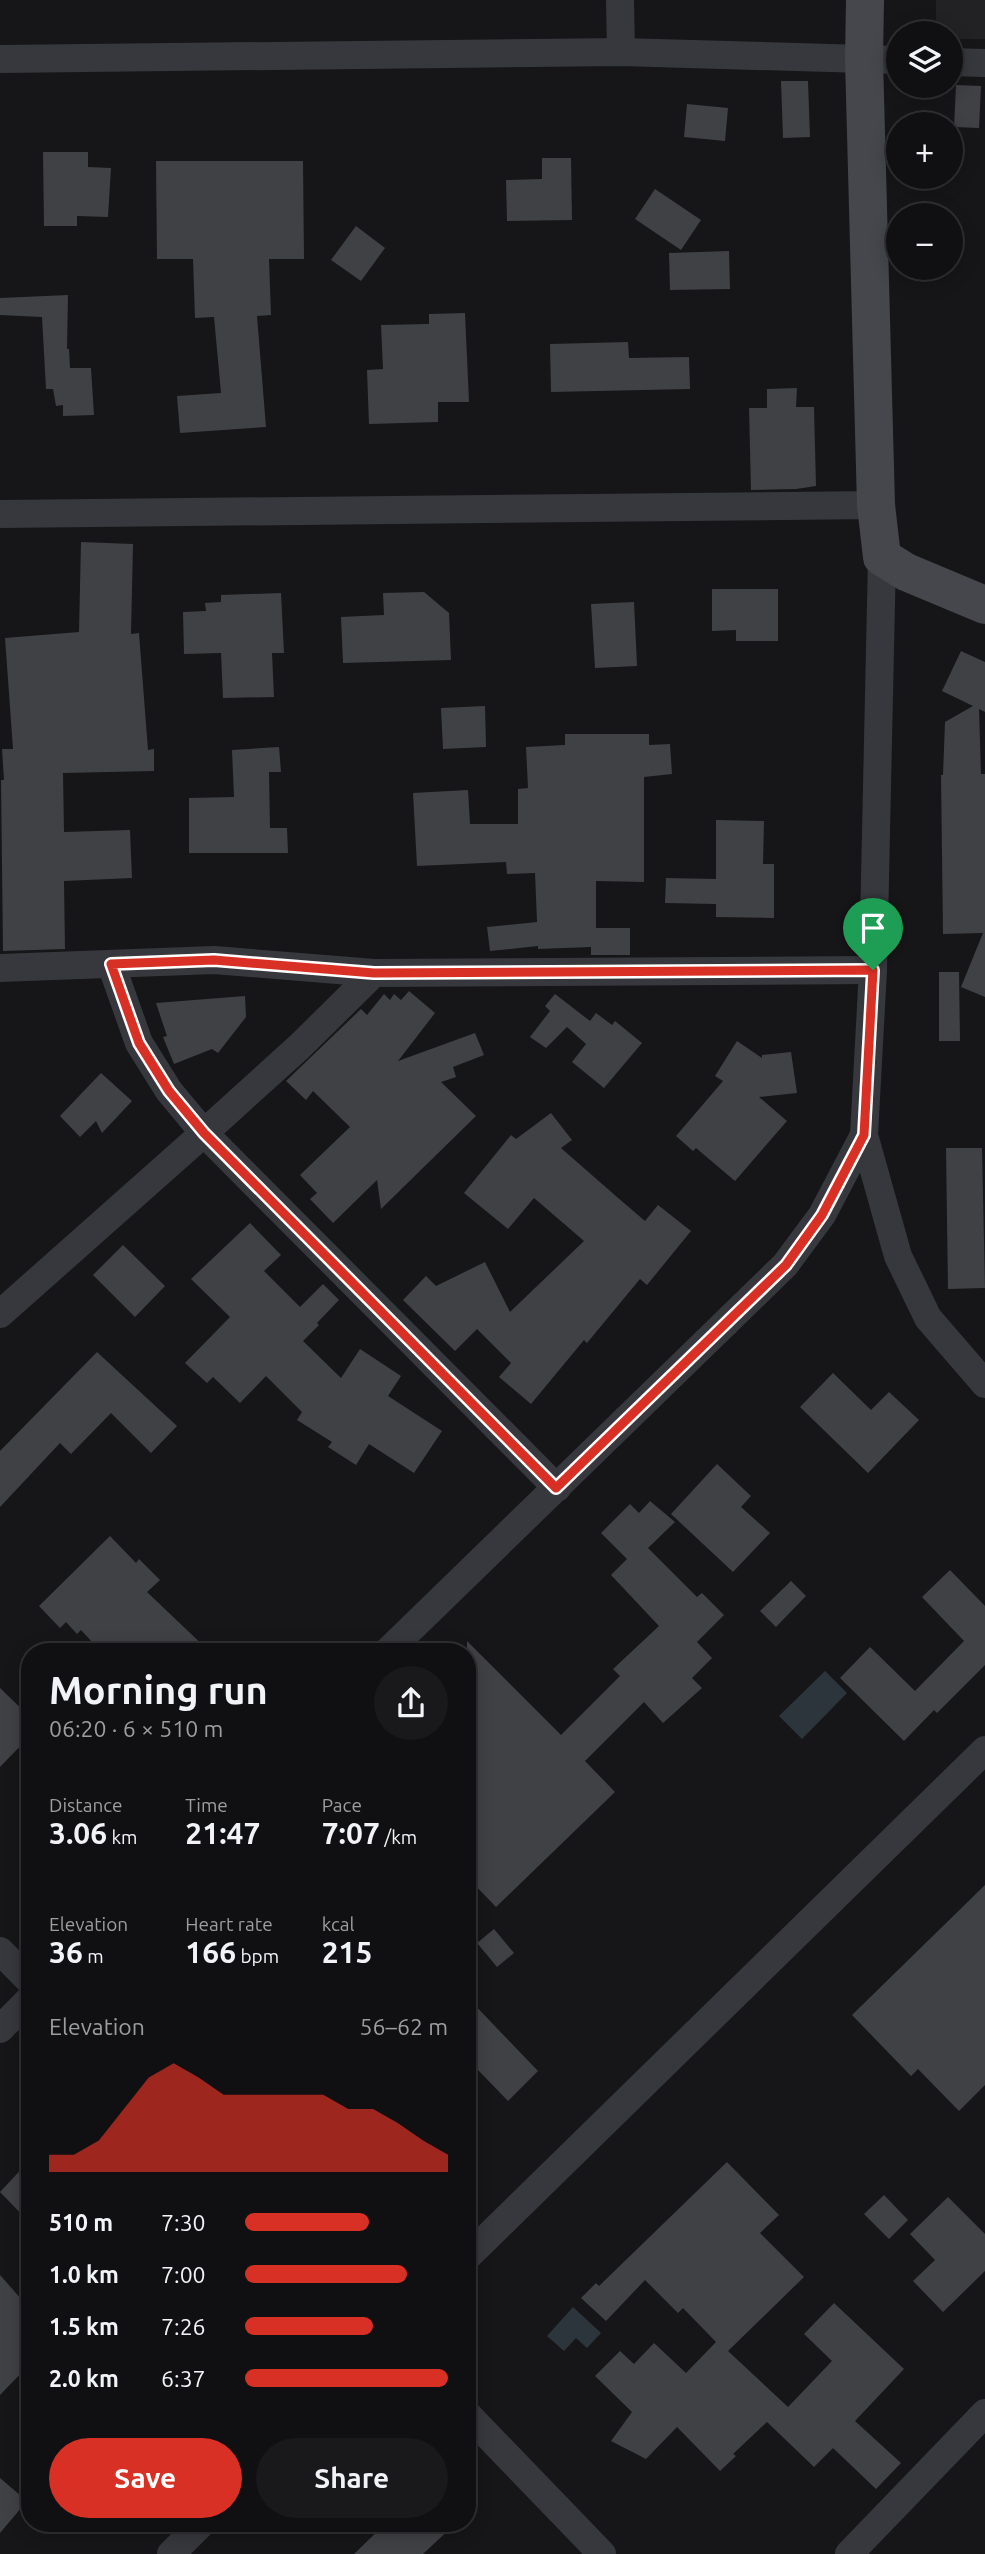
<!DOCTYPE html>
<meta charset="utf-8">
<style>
body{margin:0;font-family:Ubuntu,sans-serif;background:#19191b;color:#f1f3f6;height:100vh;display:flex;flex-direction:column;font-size:26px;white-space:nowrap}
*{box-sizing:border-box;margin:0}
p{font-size:23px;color:#9c9d9f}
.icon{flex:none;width:38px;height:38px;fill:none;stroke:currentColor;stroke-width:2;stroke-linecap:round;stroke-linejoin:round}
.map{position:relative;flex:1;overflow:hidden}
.side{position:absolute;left:21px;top:1643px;width:455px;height:889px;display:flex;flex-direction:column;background:#101012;border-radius:28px;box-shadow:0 4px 18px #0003,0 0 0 2px #303032}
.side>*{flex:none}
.controls{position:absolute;left:886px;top:21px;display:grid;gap:14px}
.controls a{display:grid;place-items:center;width:77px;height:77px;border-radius:50%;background:#101012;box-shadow:0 4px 18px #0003,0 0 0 2px #303032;font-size:35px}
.pin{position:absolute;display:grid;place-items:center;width:60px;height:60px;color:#fff;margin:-72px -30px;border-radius:50% 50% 50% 0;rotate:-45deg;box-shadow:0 0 7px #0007}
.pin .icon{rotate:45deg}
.round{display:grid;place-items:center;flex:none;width:74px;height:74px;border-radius:37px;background:#19191b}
.head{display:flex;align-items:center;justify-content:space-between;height:119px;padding:0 28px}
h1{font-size:38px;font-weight:700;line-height:52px}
.stats{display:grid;grid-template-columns:repeat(3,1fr);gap:10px;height:119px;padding:7px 28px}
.stats div{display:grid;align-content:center}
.stats b{font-size:30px;font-weight:700}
.stats small{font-size:19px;font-weight:400}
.stats p{font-size:19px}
.chart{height:196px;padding:14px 28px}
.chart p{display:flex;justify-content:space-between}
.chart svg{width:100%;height:126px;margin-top:7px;fill:#d93025;opacity:.7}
.action{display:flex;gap:14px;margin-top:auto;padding:14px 28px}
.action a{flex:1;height:80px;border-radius:42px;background:#d93025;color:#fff;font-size:28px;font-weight:700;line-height:80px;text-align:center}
.action a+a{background:#19191b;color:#f1f3f6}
ul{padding:0 28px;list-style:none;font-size:23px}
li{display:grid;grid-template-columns:112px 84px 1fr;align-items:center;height:52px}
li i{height:18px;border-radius:9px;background:#d93025}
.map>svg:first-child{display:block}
.built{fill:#222225}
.water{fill:#2c353c}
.building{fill:#404145}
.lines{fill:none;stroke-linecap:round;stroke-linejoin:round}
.street{stroke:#37383d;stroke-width:28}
.secondary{stroke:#45474d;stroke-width:38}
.route-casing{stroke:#fff;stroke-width:14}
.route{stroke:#d93025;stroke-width:9}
</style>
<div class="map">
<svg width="985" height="2554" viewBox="0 0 985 2554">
<rect width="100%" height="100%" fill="#161618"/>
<polygon class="built" points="936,0 985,0 985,39 950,39 950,33 936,33"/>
<g class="water">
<polygon points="825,1671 847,1693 802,1739 779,1716"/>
<polygon points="573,2307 601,2333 587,2348 576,2338 564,2351 547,2336"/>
</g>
<g class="building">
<polygon points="781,81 808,81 810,137 783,138"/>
<polygon points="956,85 981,86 979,128 954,127"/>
<polygon points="687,104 728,108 725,141 684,137"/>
<polygon points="43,152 88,152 88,167 111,168 108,217 77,216 77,226 44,226"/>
<polygon points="542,158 571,158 572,220 507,221 506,180 542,179"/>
<polygon points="156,161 303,161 304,259 269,259 271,315 257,316 266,427 180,433 177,396 221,393 214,317 195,318 193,259 157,259"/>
<polygon points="655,189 701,220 681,250 635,219"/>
<polygon points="356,226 385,248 361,281 331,260"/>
<polygon points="729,251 730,289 670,290 669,253"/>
<polygon points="68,295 67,349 69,349 70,368 91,368 94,415 63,416 63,405 56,406 53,389 46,389 42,317 0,315 0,298"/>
<polygon points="465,313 469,402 438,402 438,422 369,424 367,370 383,369 381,325 429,324 429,314"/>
<polygon points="628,342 629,358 689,357 690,389 551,392 550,344"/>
<polygon points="797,388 796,407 814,407 816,486 796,489 751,490 749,408 767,408 767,389"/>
<polygon points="81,542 133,544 131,634 139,633 148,750 154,749 154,771 63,773 64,832 130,830 132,878 64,881 65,949 3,951 1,780 4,780 2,749 13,749 5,638 79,632"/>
<polygon points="712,589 778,589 778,641 736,641 736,630 712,631"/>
<polygon points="424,592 449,613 451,660 343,663 341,617 384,615 383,593"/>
<polygon points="281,593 284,653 272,653 274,697 223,698 221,653 184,654 183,612 206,611 205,603 221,602 221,595"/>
<polygon points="634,602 637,666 595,668 591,604"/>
<polygon points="961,651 985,662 985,712 979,709 981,774 985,774 985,997 961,987 983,933 943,934 941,775 943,775 945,722 973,706 942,691"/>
<polygon points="485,706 486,747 443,749 441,708"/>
<polygon points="565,734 649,734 649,745 670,744 672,774 644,777 644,882 596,881 596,928 630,928 630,955 591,955 591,947 538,949 538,946 490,951 487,927 537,922 535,873 507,874 506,862 417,866 413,793 468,790 470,824 518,824 518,789 528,788 526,747 565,745"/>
<polygon points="279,747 281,772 269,772 270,828 287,828 288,853 189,853 189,798 234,797 232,750"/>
<polygon points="716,820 764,821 763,864 774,864 774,918 716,917 716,904 665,903 666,878 716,879"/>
<polygon points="939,972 959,972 960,1041 939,1041"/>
<polygon points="409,991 435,1013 398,1061 475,1033 484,1055 453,1067 456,1077 441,1082 476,1116 381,1209 377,1180 333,1223 310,1199 317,1193 300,1175 350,1127 313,1091 306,1100 286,1081 361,1009 367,1015 384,994 390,1000 394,994 401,1000"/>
<polygon points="555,994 590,1021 596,1013 612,1025 615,1021 642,1043 604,1088 572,1062 586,1044 567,1027 546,1048 530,1037 550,1011 545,1006"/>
<polygon points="245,996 246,1017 218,1053 212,1049 174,1064 163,1037 167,1036 156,1003"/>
<polygon points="737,1041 762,1058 762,1055 791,1052 797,1093 759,1097 787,1121 735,1181 696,1148 693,1151 676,1136 723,1081 715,1076"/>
<polygon points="101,1073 132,1101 102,1133 96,1121 80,1137 60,1116"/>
<polygon points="551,1113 572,1140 561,1148 617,1197 645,1221 658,1205 691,1231 647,1285 640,1279 587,1343 584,1340 531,1404 499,1377 511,1363 477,1329 455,1351 403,1300 426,1276 436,1286 485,1262 510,1312 584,1241 534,1198 508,1229 464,1193 511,1135 516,1139"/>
<polygon points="946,1148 982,1148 985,1288 948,1289"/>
<polygon points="250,1223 281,1255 264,1271 300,1307 323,1284 339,1300 317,1323 319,1325 303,1341 341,1378 360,1349 401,1376 388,1396 442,1431 414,1473 369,1444 356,1465 328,1447 332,1442 297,1420 302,1412 266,1376 240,1403 213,1377 207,1383 185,1363 230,1317 191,1279"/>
<polygon points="123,1245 165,1286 135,1317 93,1275"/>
<polygon points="97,1352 177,1426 151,1453 111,1413 71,1454 60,1443 0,1507 0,1451"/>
<polygon points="833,1373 871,1410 889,1392 919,1420 868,1473 800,1407"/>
<polygon points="717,1464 751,1496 741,1507 770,1533 733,1572 671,1514"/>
<polygon points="650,1501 675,1522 648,1548 697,1597 702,1593 724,1615 697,1642 712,1658 692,1678 702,1688 663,1723 644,1702 585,1761 615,1792 496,1907 467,1877 467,1641 561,1735 620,1676 613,1669 659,1626 611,1575 627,1559 601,1533 630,1504 639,1513"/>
<polygon points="110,1536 136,1563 139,1559 160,1580 147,1592 210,1652 106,1652 95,1641 93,1643 81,1630 77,1634 66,1622 60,1628 39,1606"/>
<polygon points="950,1570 985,1606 985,1665 937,1713 934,1710 904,1741 840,1678 870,1647 915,1691 964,1641 922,1597"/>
<polygon points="791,1581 806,1596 776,1627 760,1611"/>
<polygon points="0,1688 30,1717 30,1736 0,1767"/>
<polygon points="985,1885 985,2085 959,2111 918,2069 911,2076 852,2015"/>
<polygon points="494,1929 514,1953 497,1967 477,1943"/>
<polygon points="467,1997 538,2071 508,2101 478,2070 467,2080"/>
<polygon points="30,2160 30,2223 0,2192"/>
<polygon points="727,2162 779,2215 760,2233 804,2277 728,2351 788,2407 832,2361 804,2334 834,2303 904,2369 855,2421 901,2463 876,2489 833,2448 814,2467 767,2422 733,2454 736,2456 720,2471 677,2427 646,2459 611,2441 632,2412 595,2376 620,2351 634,2364 654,2343 686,2373 716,2342 683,2308 678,2313 645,2280 606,2321 581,2298 596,2283 599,2286"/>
<polygon points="884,2195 908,2220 889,2239 864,2214"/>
<polygon points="948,2197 985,2234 985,2271 943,2312 913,2281 935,2260 910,2234"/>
<polygon points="0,2275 30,2309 30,2364 0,2395"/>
<polygon points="0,2478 27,2501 0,2533"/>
<polygon points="385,2524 455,2524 423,2554 354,2554"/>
</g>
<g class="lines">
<g class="street">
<polyline points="620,0 621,52"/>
<polyline points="0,59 621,52 898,60"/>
<polyline points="950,62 985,63"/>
<polyline points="0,514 876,505"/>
<polyline points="882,557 873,970 864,1135 898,1256 928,1318 985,1384"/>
<polyline points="111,964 139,1043 169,1091 204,1133 299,1047 374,973"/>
<polyline points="0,968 214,960 374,973 873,970"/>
<polyline points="0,1314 204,1133 557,1488"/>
<polyline points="387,1652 785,1265 822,1215 864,1135"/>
<polyline points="0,1951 30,1981"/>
<polyline points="0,2029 30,1999"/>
<polyline points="467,2257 985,1750"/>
<polyline points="467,2414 602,2554"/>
<polyline points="171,2554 201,2524"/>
<polyline points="849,2554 985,2413"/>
</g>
<polyline class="secondary" points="865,0 864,59 876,505 882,557 906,572 985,605"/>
</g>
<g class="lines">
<g class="route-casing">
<polygon id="route" points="214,960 374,973 873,970 864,1135 822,1215 786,1265 556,1488 204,1133 169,1091 139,1043 111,964"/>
</g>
<use href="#route" class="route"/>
</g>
</svg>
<div class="controls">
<a><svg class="icon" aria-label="layers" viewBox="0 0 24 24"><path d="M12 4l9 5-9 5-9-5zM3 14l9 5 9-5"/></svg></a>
<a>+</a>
<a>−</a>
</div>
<div class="pin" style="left:873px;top:970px;background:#1e9e55"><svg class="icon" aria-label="arrive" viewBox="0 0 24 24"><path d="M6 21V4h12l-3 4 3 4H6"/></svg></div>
<section class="side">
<div class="head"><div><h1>Morning run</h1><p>06:20 · 6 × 510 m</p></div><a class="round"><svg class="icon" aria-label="share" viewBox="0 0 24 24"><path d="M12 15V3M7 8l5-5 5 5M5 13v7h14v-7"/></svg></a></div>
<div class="stats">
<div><p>Distance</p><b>3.06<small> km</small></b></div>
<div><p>Time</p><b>21:47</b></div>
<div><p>Pace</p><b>7:07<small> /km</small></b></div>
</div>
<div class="stats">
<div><p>Elevation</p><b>36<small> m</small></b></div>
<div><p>Heart rate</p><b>166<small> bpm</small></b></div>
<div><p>kcal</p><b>215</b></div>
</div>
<div class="chart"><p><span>Elevation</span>56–62 m</p>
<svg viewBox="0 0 160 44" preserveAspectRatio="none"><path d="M0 44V38L10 38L20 33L30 22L40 11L50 6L60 11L70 17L80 17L90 17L100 17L110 17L120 22L130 22L140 27L150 33L160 38V44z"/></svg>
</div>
<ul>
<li><b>510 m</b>7:30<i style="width:61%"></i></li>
<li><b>1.0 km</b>7:00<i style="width:80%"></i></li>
<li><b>1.5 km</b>7:26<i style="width:63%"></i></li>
<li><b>2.0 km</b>6:37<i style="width:100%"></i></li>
</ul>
<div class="action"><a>Save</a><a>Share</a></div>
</section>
</div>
